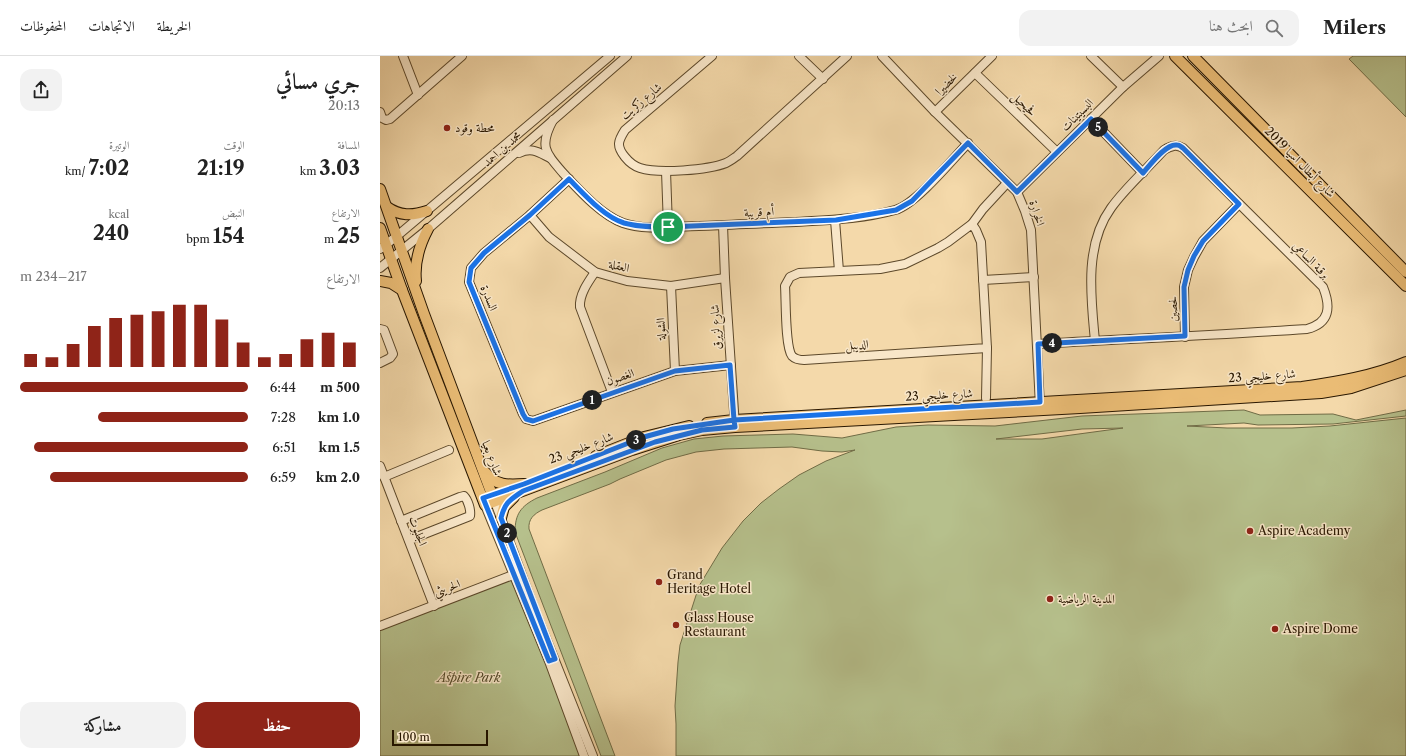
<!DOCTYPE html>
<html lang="ar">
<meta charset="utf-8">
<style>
body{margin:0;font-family:"Libre Caslon Text",Amiri,serif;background:#f2f2f2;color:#222;direction:rtl;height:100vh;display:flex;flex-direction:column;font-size:15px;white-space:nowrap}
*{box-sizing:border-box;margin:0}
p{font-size:13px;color:#767676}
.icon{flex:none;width:22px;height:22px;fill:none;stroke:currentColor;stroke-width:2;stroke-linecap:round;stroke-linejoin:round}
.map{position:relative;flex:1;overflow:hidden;direction:ltr}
.drawer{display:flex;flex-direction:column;background:#fff;width:380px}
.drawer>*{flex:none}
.scale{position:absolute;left:12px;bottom:10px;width:96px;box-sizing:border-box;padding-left:4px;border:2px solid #291700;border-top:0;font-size:11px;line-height:14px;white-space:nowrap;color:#291700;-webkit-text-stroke:3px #f8e6c8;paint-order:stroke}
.pin{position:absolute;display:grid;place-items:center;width:34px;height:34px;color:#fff;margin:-17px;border:2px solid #fff;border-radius:50%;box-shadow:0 1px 4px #0007}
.km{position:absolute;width:20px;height:20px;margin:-10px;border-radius:50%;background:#222;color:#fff;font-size:11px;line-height:20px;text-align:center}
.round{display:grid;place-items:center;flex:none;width:42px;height:42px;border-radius:12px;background:#f2f2f2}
.headline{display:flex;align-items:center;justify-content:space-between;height:68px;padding:0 20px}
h1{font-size:22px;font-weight:700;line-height:30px}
.stats{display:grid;grid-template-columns:repeat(3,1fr);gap:6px;height:68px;padding:4px 20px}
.stats div{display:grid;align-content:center}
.stats b{font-size:20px;font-weight:700}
.stats small{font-size:11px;font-weight:400}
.stats p{font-size:11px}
.chart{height:112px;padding:8px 20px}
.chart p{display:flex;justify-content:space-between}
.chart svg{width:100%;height:72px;margin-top:4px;stroke:#8f2418;stroke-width:6}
.primary-button{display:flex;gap:8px;margin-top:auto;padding:8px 20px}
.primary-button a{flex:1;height:46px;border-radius:12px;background:#8f2418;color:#fff;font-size:16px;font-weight:700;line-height:46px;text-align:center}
.primary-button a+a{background:#f2f2f2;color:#222}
ul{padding:0 20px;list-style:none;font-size:13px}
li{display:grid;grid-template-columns:64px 48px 1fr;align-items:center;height:30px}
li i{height:10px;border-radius:5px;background:#8f2418}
header{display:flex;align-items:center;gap:24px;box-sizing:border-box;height:56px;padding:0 20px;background:#fff;border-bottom:1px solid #e0e0e0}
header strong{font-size:19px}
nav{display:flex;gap:22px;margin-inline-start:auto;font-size:14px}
.search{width:280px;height:36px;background:#f2f2f2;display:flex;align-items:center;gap:10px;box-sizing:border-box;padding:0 14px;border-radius:12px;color:#767676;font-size:15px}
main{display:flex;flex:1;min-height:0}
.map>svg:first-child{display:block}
.green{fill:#b6c08c;stroke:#706c46;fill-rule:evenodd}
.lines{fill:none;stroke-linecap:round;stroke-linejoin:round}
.minor-casing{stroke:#5c482a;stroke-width:10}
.major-casing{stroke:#291700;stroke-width:12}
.minor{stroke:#f8e6c8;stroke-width:8}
.major{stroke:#eabc75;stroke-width:10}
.route-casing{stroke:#fff;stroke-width:8}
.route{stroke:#1a73e8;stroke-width:5}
.poi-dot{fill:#8f2418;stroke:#f8e6c8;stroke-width:1.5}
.labels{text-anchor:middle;stroke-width:3;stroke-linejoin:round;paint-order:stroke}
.street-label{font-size:12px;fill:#291700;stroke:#f8e6c8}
.poi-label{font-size:12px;fill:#291700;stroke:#f8e6c8;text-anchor:start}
.park-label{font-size:12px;font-style:italic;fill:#534a2a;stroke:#f8e6c8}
</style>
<header>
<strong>Milers</strong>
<div class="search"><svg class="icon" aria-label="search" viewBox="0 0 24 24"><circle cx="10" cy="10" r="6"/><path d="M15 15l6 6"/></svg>ابحث هنا</div>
<nav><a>الخريطة</a><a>الاتجاهات</a><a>المحفوظات</a></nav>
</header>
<main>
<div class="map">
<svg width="1026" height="700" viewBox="0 0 1026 700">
<rect width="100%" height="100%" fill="#f4d9aa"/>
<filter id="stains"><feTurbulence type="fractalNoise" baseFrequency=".005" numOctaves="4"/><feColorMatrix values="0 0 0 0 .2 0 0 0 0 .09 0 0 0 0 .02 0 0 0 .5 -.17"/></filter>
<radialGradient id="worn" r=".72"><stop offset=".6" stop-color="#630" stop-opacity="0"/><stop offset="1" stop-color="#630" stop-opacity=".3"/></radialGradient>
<g class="green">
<polygon points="973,0 1026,0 1026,61 969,3"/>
<path d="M 864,354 L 880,359 L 953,358 L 976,364 L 1026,354 L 1026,360 L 953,368 L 878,369 L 864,367 L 807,370 L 847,372 L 912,372 L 950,370 L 1026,362 L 1026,700 L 296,700 L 296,668 L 295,650 L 298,606 L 300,589 L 319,530 L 342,492 L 363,465 L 381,447 L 399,433 L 419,419 L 446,405 L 475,394 L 462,396 L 442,395 L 412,391 L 344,393 L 316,396 L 286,404 L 240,423 L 230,428 L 162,454 C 154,458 148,463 149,473 L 235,700 L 221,700 L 135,476 C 135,458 141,450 157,442 L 225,416 L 282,392 L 314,383 L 343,380 L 413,378 L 462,382 L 516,371 L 548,369 L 615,370 L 702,360 ZM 743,372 L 662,383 L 616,383 L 702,373 Z"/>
<polygon points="133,522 202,700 0,700 0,573"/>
</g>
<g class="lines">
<g class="minor-casing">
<g id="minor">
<polyline points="23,0 38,39"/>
<path d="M 332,0 L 245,74 C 238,85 236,90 245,101 C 249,106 254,110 260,112 C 279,118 328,114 346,107 C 350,105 354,102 357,100 L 467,0"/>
<polyline points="419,0 443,23"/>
<polyline points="502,0 555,56 637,136 645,155 651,174 660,350"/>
<polyline points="711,0 743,31"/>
<polyline points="595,17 677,96"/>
<polyline points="0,56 2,62 6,64 10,63 82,0"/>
<polyline points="555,56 612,0"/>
<polyline points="711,63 763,117"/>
<path d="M 173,64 C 159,90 165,96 183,117 C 199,134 221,159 243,167 C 265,175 296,170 319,170 C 351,169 383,167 416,166 C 449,164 483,163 515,154 C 535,149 572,104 588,87"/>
<path d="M 139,97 C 152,91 158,96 170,102"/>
<polyline points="286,115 288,171"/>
<polyline points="189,123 150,159 104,197 91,212 89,226 143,358 146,363 153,365 295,315 351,309"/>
<polyline points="637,136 743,31 779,0"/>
<polyline points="150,159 169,181 215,216 247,225 291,230 345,222"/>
<polyline points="455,164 459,215"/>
<path d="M 592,168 L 596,174 L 601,186 L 607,292 L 424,304 C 420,304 415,303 412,300 C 405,291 406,243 405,230 L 410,221 L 419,217 L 500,213 L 525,208 L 558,192 L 568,186 Z"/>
<polyline points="592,168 603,153 627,127"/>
<polyline points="343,169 345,222 355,370"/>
<polyline points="0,193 17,180 230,0"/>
<polyline points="0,212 48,173 247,0"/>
<path d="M 215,216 C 208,226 199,239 200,251 L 232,336"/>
<polyline points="603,224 654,221"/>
<polyline points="291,230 295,315"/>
<polyline points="0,273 4,274 13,298 10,302 0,307"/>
<polyline points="805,281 804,231 808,214 814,201 823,185 859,148"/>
<path d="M 658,288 C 747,283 837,279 927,273 C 950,267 951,251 943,231 L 803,92 C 796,88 791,90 784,94 C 767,113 746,131 731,152 C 704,189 711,242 715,285"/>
<polyline points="606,342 607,292"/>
<polyline points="0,410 54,550"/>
<polyline points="4,421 69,394"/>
<polyline points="115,446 154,552 213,700"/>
<polyline points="105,449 169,605 204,700"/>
<path d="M 21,465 L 80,441 L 84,440 C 88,444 91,454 90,460 L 29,484"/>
<polyline points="0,570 138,517"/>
</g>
</g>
<g class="major-casing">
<g id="major">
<polyline points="795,0 1026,230"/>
<polyline points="813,0 1026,216"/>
<polyline points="0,133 44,258 114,444"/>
<path d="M 7,151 C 20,160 32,160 47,155"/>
<polyline points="0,172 22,234 105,449 252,394 299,379 322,374 355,371 700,352 941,337 971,332 1026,314"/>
<polyline points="0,225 11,227 22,234"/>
<path d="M 36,225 C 34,206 39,190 48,173"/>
<path d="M 327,367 L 354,364 L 922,331 C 957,326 993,320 1026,306"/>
<polyline points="216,400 264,381 309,370"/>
<path d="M 105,416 C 115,430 129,429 144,428"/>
<polyline points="103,442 130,433"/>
<polyline points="121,462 124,451 134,441"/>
</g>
</g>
<use href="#minor" class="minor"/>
<use href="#major" class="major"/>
</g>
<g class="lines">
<g class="route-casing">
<path id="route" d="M 288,171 C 273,171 259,171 244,167 C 224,161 204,138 189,123 L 150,159 L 104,197 L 91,212 L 89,226 L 143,358 L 146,363 L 153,365 L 295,315 L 350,309 L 354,364 L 355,371 L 322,374 L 275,386 L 143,435 C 130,444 125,446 121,462 L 175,603 L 169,605 L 103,442 L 144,428 L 264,381 L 293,373 L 354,364 L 660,346 L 658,288 L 805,280 L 804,231 L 808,214 L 814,200 L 823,185 L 859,148 L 803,92 C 801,91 800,89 797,89 C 786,87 770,109 763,117 L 711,63 L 637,136 L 588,87 L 532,145 L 516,154 L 456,164 L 288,171"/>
</g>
<use href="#route" class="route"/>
</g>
<g class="poi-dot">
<circle cx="67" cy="72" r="4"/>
<circle cx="870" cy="475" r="4"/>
<circle cx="279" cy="526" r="4"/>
<circle cx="670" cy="543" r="4"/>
<circle cx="296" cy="569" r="4"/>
<circle cx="895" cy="573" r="4"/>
</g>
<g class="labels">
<g class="street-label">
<text transform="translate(566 28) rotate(-44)" y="4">لخضيرا</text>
<text transform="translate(261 45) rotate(-40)" y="4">شارع زكريت</text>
<text transform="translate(644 48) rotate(44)" y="4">فحيحيل</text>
<text transform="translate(697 59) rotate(-45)" y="4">البسيتينات</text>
<text transform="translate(122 93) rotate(-41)" y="4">محمد بن احمد</text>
<text transform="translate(920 106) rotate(45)" y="4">شارع أبطال اسيا 2019</text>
<text transform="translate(379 156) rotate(-3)" y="4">أم قريبة</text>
<text transform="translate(657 157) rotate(72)" y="4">الخرارة</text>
<text transform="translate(931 204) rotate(45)" y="4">برقـة الساعي</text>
<text transform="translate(239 210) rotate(13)" y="4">العقلة</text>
<text transform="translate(109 242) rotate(68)" y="4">السدرة</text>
<text transform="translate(793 253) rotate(-91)" y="4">لحصين</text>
<text transform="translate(336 271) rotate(-94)" y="4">شارع لزيرق</text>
<text transform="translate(281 273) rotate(-93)" y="4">الشولة</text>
<text transform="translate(477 289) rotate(-4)" y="4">الديبل</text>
<text transform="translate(882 320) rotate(-4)" y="4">شارع خليجي 23</text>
<text transform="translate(240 321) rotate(-19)" y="4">الغصون</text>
<text transform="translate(559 339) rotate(-3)" y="4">شارع خليجي 23</text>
<text transform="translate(201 392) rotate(-21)" y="4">شارع خليجي 23</text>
<text transform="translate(112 402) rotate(69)" y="4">شارع بعيا</text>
<text transform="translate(38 475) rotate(69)" y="4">الجلبوت</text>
<text transform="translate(67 532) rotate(-21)" y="4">الحريثي</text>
</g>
<g class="poi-label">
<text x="75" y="76">محطة وقود</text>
<text x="878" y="479">Aspire Academy</text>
<text x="287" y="523">Grand<tspan x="287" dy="14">Heritage Hotel</tspan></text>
<text x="678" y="547">المدينة الرياضية</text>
<text x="304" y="566">Glass House<tspan x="304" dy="14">Restaurant</tspan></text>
<text x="903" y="577">Aspire Dome</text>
</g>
<g class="park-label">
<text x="89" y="626">Aspire Park</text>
</g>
</g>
<rect width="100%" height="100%" filter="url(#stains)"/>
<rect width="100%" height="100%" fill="url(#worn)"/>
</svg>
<div class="scale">100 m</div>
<div class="pin" style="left:288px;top:171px;background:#1e9e55"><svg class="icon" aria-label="arrive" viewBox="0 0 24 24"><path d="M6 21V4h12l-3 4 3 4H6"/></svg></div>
<b class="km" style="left:212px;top:344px">1</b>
<b class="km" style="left:127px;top:477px">2</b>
<b class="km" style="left:256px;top:384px">3</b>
<b class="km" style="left:672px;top:287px">4</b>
<b class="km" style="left:718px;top:71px">5</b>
</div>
<section class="drawer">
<div class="headline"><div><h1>جري مسائي</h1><p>20:13</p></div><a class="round"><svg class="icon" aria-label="share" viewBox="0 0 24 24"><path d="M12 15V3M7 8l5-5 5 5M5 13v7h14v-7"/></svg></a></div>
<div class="stats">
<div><p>المسافة</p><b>3.03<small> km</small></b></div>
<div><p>الوقت</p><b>21:19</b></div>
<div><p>الوتيرة</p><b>7:02<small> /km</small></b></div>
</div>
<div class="stats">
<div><p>الارتفاع</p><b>25<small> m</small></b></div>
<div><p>النبض</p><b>154<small> bpm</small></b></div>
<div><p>kcal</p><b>240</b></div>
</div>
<div class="chart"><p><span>الارتفاع</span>217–234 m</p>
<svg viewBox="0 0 160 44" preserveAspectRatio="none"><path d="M5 44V36M15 44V38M25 44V30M35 44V19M45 44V14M55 44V12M65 44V10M75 44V6M85 44V6M95 44V15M105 44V29M115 44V38M125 44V36M135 44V27M145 44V23M155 44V29"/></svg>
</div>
<ul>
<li><b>500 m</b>6:44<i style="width:100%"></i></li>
<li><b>1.0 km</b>7:28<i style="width:66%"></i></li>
<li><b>1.5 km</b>6:51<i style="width:94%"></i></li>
<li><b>2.0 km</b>6:59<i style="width:87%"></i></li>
</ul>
<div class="primary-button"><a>حفظ</a><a>مشاركة</a></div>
</section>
</main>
